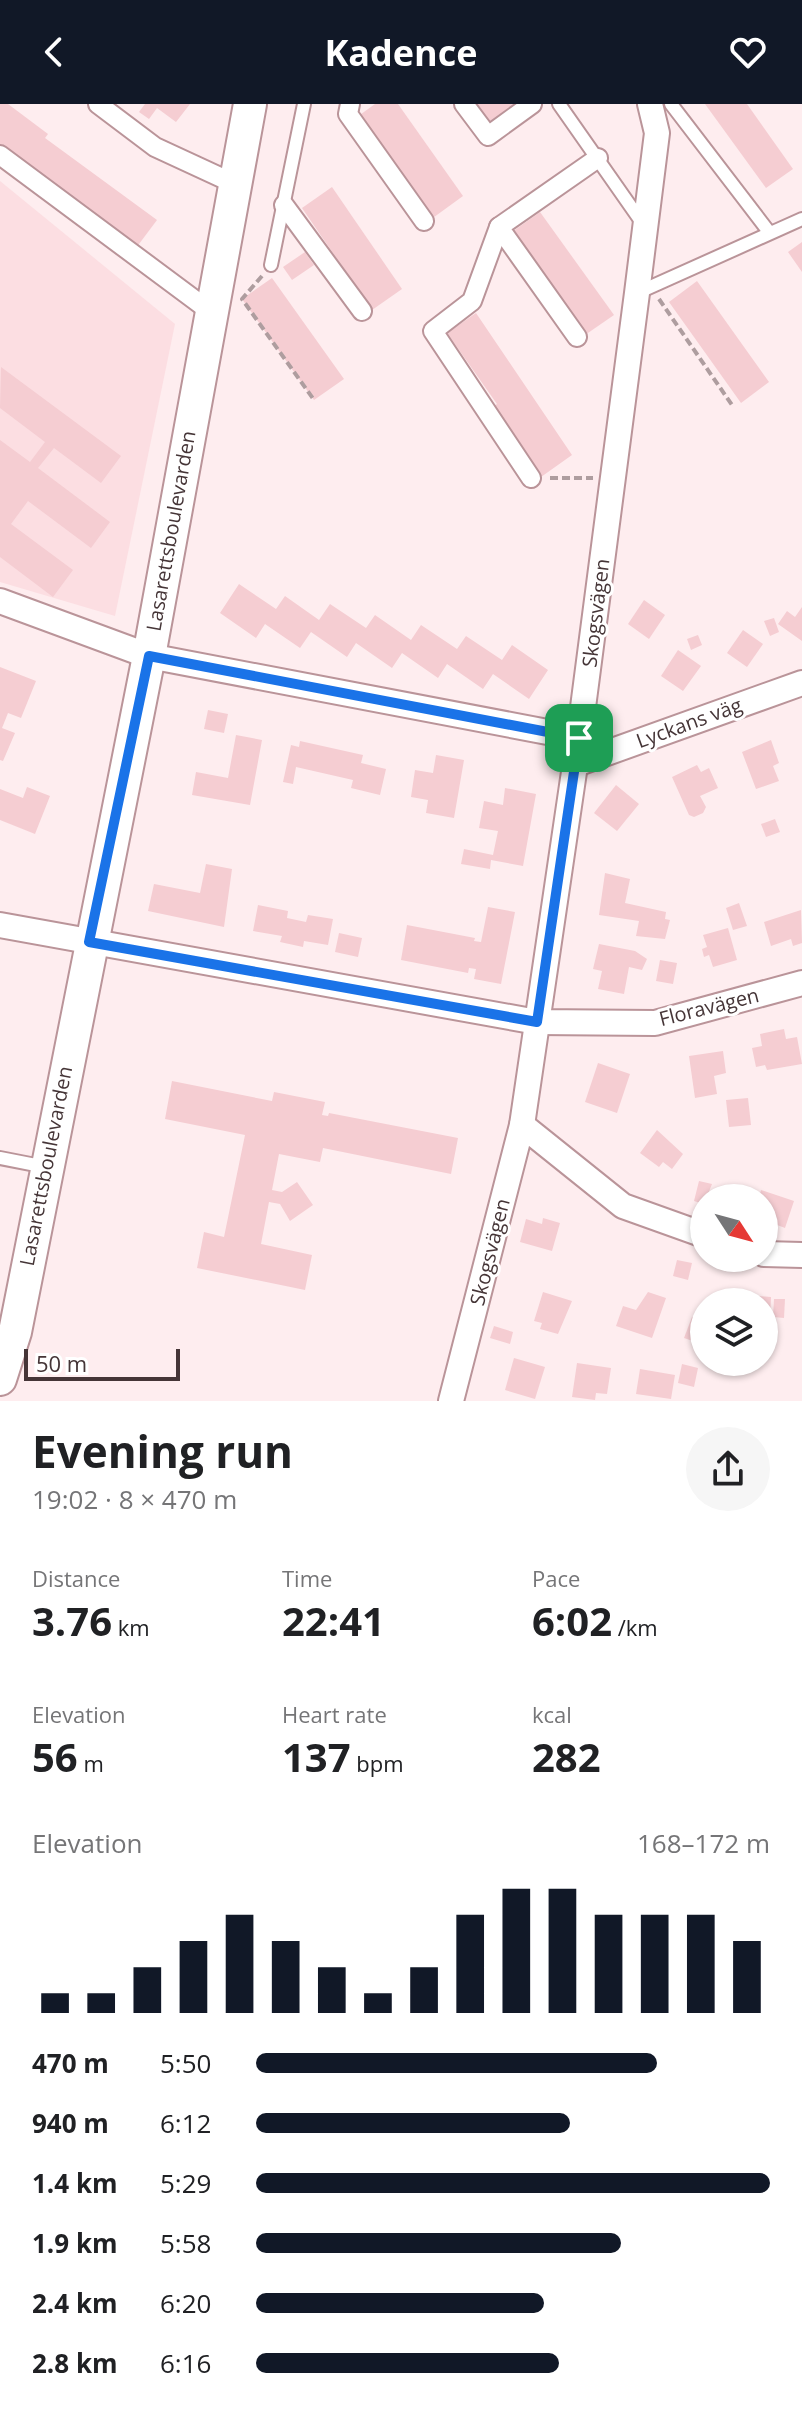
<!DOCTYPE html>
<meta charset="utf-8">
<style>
body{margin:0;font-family:"Open Sans",sans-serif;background:#f6f6f6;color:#202124;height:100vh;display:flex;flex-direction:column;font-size:30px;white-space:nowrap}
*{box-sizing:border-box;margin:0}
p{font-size:26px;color:#757577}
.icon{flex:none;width:44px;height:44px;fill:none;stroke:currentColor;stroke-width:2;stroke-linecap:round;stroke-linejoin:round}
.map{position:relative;height:1297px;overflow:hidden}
.drawer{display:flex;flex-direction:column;background:#fff;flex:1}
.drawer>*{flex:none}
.needle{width:52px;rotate:126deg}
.controls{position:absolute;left:690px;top:1080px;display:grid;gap:16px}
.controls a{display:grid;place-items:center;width:88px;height:88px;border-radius:50%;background:#fff;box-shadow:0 2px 6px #0004;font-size:40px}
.scale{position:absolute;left:24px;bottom:20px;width:156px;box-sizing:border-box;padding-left:8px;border:4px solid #453537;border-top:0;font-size:22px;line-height:28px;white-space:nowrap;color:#453537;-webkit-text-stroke:6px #fff;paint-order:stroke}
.pin{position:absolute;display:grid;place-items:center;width:68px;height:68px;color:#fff;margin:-34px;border-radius:16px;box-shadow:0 4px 12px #0006}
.round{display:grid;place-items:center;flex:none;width:84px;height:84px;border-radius:42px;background:#f6f6f6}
.overview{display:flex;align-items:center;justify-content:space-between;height:136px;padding:0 32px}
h1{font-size:44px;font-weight:700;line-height:60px}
.stats{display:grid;grid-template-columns:repeat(3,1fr);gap:12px;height:136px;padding:8px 32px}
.stats div{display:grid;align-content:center}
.stats b{font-size:40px;font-weight:700}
.stats small{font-size:22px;font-weight:400}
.stats p{font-size:22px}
.chart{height:224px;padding:16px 32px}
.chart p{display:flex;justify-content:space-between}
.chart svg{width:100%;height:144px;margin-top:8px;stroke:#111827;stroke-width:6}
ul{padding:0 32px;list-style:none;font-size:26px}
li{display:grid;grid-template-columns:128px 96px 1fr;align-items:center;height:60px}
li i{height:20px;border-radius:10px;background:#111827}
header{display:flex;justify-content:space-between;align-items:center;height:104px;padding:0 32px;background:#111827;color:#fff;font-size:36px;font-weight:700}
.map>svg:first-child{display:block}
.built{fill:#fcdee2}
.building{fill:#f5cdd2}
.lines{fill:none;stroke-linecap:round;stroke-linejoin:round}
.service-casing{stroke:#ba9499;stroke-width:16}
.pedestrian-casing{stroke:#ba9499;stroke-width:22}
.minor-casing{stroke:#ba9499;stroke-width:28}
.tertiary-casing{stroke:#ba9499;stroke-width:36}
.path{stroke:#ae9d9f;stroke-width:4;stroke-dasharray:8 4;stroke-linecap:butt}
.service{stroke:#fff;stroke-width:12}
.pedestrian{stroke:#fff;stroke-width:18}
.minor{stroke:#fff;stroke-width:24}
.tertiary{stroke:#fff;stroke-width:32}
.route-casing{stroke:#fff;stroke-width:16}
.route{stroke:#1a73e8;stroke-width:10}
.labels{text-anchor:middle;stroke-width:6;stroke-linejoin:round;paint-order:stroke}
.street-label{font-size:20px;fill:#453537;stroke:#fff}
</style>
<header><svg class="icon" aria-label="back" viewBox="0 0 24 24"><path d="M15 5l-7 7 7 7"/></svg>Kadence<svg class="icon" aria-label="heart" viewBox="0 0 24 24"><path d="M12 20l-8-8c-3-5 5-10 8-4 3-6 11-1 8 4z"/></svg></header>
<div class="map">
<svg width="802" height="1297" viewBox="0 0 802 1297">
<rect width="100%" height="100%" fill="#feedef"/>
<polygon class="built" points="0,77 175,220 115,512 0,478"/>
<g class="building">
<polygon points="0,0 8,0 48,30 45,34 157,116 133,148 0,50"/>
<polygon points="145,0 190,0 176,18 157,4 149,15 139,8"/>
<polygon points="375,0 398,0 463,92 430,116 357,13"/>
<polygon points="472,0 525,0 490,24"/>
<polygon points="705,0 747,0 793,65 766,84"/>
<polygon points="332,83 402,185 372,206 302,104"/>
<polygon points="540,108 614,211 585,231 512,128"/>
<polygon points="802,138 802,168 788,148"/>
<polygon points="305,148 314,161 292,176 283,163"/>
<polygon points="272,174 344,275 314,296 242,195"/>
<polygon points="697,177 769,278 741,299 669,198"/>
<polygon points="476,209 572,351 541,373 492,303 497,300 447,229"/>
<polygon points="1,263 121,352 101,379 54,344 38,364 110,418 91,444 28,397 11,420 73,466 53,493 0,453 0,336 30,358 45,338 0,304"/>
<polygon points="239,480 276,505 285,492 319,516 330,500 366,524 375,511 411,536 421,521 457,545 466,532 502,556 512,541 548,566 529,595 493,570 483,585 447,560 438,574 402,549 392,564 356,539 347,553 311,528 300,544 265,520 256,534 220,509"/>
<polygon points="644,496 665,511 649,535 628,520"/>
<polygon points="802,503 802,537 778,520 787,507 795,513"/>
<polygon points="774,514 779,528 770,532 764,517"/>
<polygon points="743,526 763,540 747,563 727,549"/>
<polygon points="698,531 702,541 691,546 687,535"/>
<polygon points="678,546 701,562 683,587 661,572"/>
<polygon points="0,563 36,577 21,614 8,609 2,624 15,629 3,657 0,656"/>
<polygon points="208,606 228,610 224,629 204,625"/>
<polygon points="236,631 262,636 250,701 192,691 196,668 228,674"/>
<polygon points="771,636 779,659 773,662 779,677 756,685 742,648"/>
<polygon points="300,637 363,651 361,659 386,665 380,691 351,684 353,676 296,663 293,680 283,678 291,641 299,643"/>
<polygon points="436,651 464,656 454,714 426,709 428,696 411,693 415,666 433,669"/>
<polygon points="697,661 701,668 709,664 718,684 700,692 706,703 703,709 694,713 689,711 672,673"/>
<polygon points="616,681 639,700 617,727 594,709"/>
<polygon points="27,683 50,692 35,730 0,716 0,685 23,694"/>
<polygon points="505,684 536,690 523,762 491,756 490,765 461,760 464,745 493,751 498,727 479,724 484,697 503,701"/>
<polygon points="775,715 780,728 766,733 761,720"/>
<polygon points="206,760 232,765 224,823 148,807 154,780 200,789"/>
<polygon points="605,769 630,775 625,799 666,808 665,815 670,816 665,835 636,832 639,817 599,811"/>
<polygon points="739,799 747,822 733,826 726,804"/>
<polygon points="258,801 288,807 287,814 306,818 308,811 333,815 328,841 304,837 303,843 280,838 282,832 253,827"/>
<polygon points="488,803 515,808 501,880 474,875 476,865 469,864 468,869 401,856 407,821 475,834 474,837 481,838"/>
<polygon points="801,806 802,839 793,842 791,835 771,842 764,818"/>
<polygon points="728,824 737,856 713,863 709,851 704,853 702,845 707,843 703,831"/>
<polygon points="339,829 362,834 358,853 335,848"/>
<polygon points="599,840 635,847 647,855 642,866 629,863 624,890 598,885 602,867 593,865"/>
<polygon points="660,856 677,859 673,880 656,877"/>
<polygon points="784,925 786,935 797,933 802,960 767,966 765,961 756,963 752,944 762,942 760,930"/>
<polygon points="723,947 726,969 714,972 717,990 695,994 689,952"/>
<polygon points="598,959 630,970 617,1009 585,998"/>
<polygon points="172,977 272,997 274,988 325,998 322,1011 328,1012 329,1009 458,1034 451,1070 323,1044 320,1058 279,1050 272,1086 282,1088 297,1078 313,1101 290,1117 280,1100 269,1098 261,1140 312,1151 305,1186 197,1164 204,1128 224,1133 245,1031 165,1015"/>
<polygon points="748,994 751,1021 729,1023 726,996"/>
<polygon points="657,1026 683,1050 672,1065 663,1058 659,1063 640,1049"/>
<polygon points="699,1077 712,1080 704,1100 694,1097"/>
<polygon points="723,1086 734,1090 733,1094 720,1094"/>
<polygon points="761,1086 794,1097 785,1124 764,1116 764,1094 751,1094 753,1087 760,1090"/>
<polygon points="543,1114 560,1119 552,1147 520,1138 526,1115 542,1120"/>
<polygon points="677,1156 692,1159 688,1176 673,1172"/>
<polygon points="543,1188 572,1197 558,1230 540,1225 542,1219 534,1217"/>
<polygon points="648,1188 666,1194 652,1234 616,1222 623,1202 636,1206"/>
<polygon points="759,1192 771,1193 770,1214 764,1214 764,1198 759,1198"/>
<polygon points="774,1195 785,1195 784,1214 773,1213"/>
<polygon points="692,1213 704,1217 704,1241 684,1234"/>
<polygon points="494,1222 513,1228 510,1240 490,1234"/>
<polygon points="514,1254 545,1263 535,1295 505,1286"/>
<polygon points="577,1259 611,1264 607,1290 596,1289 595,1296 572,1293"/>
<polygon points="682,1260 698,1264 694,1283 678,1279"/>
<polygon points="640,1265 675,1271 671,1295 636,1290"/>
</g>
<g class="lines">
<g class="service-casing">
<g id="service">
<polyline points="559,0 643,120"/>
<polyline points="671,0 769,128"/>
<polyline points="271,161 304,0"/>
<polyline points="637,189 802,115"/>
<polyline points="0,1054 46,1063"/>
</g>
</g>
<g class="pedestrian-casing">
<g id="pedestrian">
<polyline points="98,0 155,43 235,80"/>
<polyline points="350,0 348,10 424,117"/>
<polyline points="464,0 488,32 532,0"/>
<polyline points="0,51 211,208"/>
<polyline points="284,101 362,207"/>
<polyline points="499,123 472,197 433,227 531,374"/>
<polyline points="577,233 499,123 598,54"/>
</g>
</g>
<g class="minor-casing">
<g id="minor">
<polyline points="0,497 149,552 579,634"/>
<polyline points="576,660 802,579"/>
<polyline points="0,821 537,918 655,919 802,879"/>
<polyline points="522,1021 623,1102 704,1131"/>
<polyline points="764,1150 802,1151"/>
<polyline points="451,1297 522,1021 579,634 637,189 657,29 650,0"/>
</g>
</g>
<g class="tertiary-casing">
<polyline id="tertiary" points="0,1275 15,1228 149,552 250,0"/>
</g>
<g class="path">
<polyline points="262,172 242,195 314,296"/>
<polyline points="659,195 732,301"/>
<polyline points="550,374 593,374"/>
</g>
<use href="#service" class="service"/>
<use href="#pedestrian" class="pedestrian"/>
<use href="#minor" class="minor"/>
<use href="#tertiary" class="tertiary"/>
</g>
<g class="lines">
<g class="route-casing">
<polygon id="route" points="149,552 579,634 537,918 89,838"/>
</g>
<use href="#route" class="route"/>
</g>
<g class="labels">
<g class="street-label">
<text transform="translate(171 427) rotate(-80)" y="7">Lasarettsboulevarden</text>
<text transform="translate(596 509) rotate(-83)" y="7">Skogsvägen</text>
<text transform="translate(689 619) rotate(-20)" y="7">Lyckans väg</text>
<text transform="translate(709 903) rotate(-14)" y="7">Floravägen</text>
<text transform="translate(46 1062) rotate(-79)" y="7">Lasarettsboulevarden</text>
<text transform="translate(490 1148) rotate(-76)" y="7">Skogsvägen</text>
</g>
</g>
</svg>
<div class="controls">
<a><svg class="needle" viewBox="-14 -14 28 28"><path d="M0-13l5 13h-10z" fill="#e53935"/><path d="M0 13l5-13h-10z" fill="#757577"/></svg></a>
<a><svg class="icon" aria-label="layers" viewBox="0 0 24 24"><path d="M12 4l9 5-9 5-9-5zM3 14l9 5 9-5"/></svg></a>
</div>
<div class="scale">50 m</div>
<div class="pin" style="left:579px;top:634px;background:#1e9e55"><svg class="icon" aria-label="arrive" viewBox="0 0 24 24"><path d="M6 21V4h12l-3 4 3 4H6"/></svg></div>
</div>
<section class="drawer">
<div class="overview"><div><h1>Evening run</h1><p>19:02 · 8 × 470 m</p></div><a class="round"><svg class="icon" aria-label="share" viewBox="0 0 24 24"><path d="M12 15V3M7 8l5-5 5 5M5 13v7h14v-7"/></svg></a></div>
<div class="stats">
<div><p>Distance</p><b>3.76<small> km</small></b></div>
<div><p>Time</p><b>22:41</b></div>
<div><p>Pace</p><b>6:02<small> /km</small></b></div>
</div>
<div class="stats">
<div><p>Elevation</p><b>56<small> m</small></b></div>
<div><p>Heart rate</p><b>137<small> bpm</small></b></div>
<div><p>kcal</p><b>282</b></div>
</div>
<div class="chart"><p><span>Elevation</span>168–172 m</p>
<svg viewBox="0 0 160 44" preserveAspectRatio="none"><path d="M5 44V38M15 44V38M25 44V30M35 44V22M45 44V14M55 44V22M65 44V30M75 44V38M85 44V30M95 44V14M105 44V6M115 44V6M125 44V14M135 44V14M145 44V14M155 44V22"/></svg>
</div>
<ul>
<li><b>470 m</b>5:50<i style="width:78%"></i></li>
<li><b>940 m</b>6:12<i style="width:61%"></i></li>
<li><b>1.4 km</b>5:29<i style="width:100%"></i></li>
<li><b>1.9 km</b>5:58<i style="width:71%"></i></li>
<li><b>2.4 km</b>6:20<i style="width:56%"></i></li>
<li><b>2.8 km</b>6:16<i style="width:59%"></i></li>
</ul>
</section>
